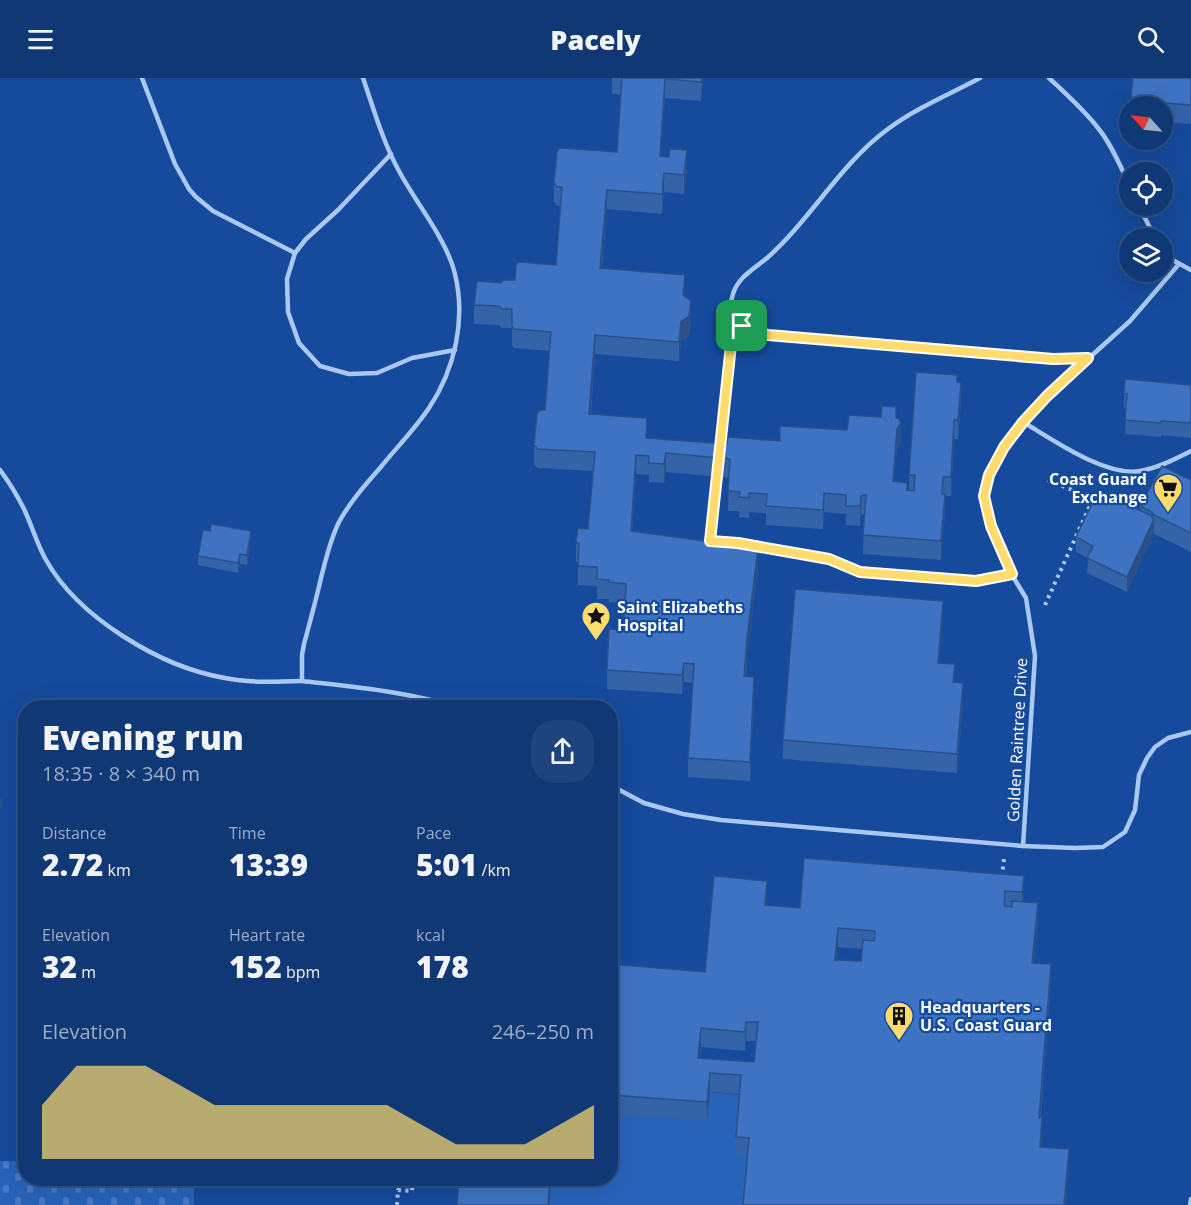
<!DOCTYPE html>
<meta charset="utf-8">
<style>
body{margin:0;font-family:"Open Sans",sans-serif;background:#1e437d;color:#f1f3f6;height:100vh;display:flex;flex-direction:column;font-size:22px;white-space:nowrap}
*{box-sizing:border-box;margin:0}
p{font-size:20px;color:#9cacc5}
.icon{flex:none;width:33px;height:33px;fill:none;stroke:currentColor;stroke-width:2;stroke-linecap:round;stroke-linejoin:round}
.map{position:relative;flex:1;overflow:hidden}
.drawer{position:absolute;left:18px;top:622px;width:600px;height:486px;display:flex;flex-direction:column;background:#103875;border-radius:24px;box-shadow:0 6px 24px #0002,0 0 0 2px #305287}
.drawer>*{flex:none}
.needle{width:39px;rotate:297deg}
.fabs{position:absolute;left:1119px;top:18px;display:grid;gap:12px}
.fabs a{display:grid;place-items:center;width:54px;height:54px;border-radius:50%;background:#103875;box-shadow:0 6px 24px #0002,0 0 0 2px #305287;font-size:30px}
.pin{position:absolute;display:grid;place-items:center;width:51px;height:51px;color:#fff;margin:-26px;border-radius:12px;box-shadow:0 3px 9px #0006}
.round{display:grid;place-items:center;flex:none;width:63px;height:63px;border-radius:24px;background:#1e437d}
.head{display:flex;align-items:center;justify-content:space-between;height:102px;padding:0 24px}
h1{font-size:33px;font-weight:800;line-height:45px}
.metrics{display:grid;grid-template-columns:repeat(3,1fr);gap:9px;height:102px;padding:6px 24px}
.metrics div{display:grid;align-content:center}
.metrics b{font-size:30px;font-weight:800}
.metrics small{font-size:16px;font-weight:400}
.metrics p{font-size:16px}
.chart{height:168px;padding:12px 24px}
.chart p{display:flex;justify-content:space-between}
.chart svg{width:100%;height:108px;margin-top:6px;fill:#ffdc6d;opacity:.7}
header{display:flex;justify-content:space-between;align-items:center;height:78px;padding:0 24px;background:#103875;font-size:27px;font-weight:800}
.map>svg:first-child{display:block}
.cemetery{fill:url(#cemetery-stones)}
.green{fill:#2863ba}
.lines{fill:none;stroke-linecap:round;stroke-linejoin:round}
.path{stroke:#abc8f3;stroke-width:4;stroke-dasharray:3 4.5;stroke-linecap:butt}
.lane{stroke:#abc8f3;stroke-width:4.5}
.wall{fill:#3563a8;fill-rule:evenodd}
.shaded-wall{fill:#2b5088}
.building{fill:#3e73c3;stroke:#2b5088;stroke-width:1.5;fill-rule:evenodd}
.route-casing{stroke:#fff;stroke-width:12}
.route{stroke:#ffdc6d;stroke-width:8}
.labels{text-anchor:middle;stroke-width:4.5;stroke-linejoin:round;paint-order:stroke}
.poi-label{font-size:16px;font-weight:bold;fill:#fff;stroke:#154a9c;text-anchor:start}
.street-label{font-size:16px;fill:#fff;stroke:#154a9c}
</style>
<header><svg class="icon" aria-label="menu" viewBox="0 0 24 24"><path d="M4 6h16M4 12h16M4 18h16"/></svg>Pacely<svg class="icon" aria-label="search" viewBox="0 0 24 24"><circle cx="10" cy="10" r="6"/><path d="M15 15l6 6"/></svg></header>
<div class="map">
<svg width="1191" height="1127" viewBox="0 0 1191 1127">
<defs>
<pattern id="cemetery-stones" width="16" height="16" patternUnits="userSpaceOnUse" patternTransform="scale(1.5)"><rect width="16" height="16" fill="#2863ba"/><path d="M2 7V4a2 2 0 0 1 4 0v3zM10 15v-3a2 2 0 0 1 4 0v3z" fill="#487ac4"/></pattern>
</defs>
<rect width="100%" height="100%" fill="#154a9c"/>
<polygon class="cemetery" points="0,1083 25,1083 26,1101 194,1101 194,1127 0,1127"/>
<polygon class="green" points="710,1014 741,1017 736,1077 749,1079 745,1127 549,1127 551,1101 610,1101 611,1036"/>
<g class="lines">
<g class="path">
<polyline points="1048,402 1094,421"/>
<polyline points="1045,527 1093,421"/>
<polyline points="1002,799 1004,780"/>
<polyline points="397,1127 398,1112 412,1113 413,1101"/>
</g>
<g class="lane">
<polyline points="142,0 175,86 189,111 196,119 213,133 295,175 306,161 338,132 391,76"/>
<path d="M 363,0 C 374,32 383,64 399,93 C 416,125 447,162 455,196 C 466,242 455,291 429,330 C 415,351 396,370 380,390 C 365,407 350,424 339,444 C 330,462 326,481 321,500 C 316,522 310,544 304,566 L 302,577 L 302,603 C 354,609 411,614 460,630"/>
<path d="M 980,0 C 950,16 916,30 888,51 C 841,85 811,141 767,180 C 754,191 738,199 733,216 C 724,243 746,252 768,257 L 1053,281 L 1088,280"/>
<path d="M 1049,0 C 1066,16 1084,32 1098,50 C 1112,67 1120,88 1130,108"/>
<polyline points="1139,128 1155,160"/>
<polyline points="1162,172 1169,180 1191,192"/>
<polyline points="295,175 287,201 288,234 299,265 320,288 349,296 377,295 412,280 455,272"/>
<path d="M 1023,344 C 1052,361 1105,399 1140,393 C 1158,390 1175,381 1191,373"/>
<polyline points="720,369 734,240"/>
<path d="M 0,392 C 9,404 17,417 24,431 C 32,448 37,466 46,482 C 78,539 160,589 225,600 C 250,605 276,604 302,603"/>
<polyline points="717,392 709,463 738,465 829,481 860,494 976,503 1012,497"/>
<polyline points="610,707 644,725 683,736 721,742 1023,768 1035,578 1026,520 1012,497 991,448 984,418 989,397 1004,368 1023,344 1047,318 1130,243 1179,186"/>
<polyline points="1023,768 1075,770 1103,769 1125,754 1135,732 1139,697 1147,680 1155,669 1168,660 1191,654"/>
<polyline points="1190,1127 1191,1121"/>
</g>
</g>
<g class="wall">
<polygon points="612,0 703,0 701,23 665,20 661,78 687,91 684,116 664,114 662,136 607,131 602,190 685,218 691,242 689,258 681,263 679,283 595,276 591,336 647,360 727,366 780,363 847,352 896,340 901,364 897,370 894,403 907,412 909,412 909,397 957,304 961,324 958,361 954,361 951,418 945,418 945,435 941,482 863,476 864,436 861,437 860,448 846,447 846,436 824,434 823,451 766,447 766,435 749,434 749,440 739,439 739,433 728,433 729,400 666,394 664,405 649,404 649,397 636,396 632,453 758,489 747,579 746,598 754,618 750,703 688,699 688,680 693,605 684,604 682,616 607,611 607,592 623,552 624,525 609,524 609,521 597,521 597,508 578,507 578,484 576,484 576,465 588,451 593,393 538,390 534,387 534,367 545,332 550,273 514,270 512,267 512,250 502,250 499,247 474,246 474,227 501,205 515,202 556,187 561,128 557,128 554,124 554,105 617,74 621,17 612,16"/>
<polygon points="1191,0 1191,46 1162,44 1162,28 1131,28 1131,19"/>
<polygon points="1191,307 1191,360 1161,357 1161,359 1125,356 1126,331 1124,330 1124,316"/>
<polygon points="1191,402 1191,474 1154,456 1127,514 1087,495 1088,480 1076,474 1076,459 1140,433 1140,428"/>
<polygon points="251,462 247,487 240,486 238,495 198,487 198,478"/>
<polygon points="943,542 939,585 955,604 963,624 957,695 783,681 783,662"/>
<path d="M 1024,798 L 1023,824 L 1038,844 L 1034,885 L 1051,905 L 1041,1039 L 1042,1057 L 1041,1069 L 1069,1090 L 1066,1127 L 743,1127 L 747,1079 L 736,1078 L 736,1059 L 739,1016 L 710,1014 L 707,1043 L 610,1036 L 610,886 L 705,894 L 767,822 L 767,827 L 800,830 ZM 838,869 L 862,871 L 861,883 L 837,882 ZM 746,963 L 756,963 L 754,984 L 700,980 L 701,969 L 745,973 Z"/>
</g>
<g class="shaded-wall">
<polygon points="702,0 703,0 701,23"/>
<polygon points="665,1 665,20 660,97 660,78"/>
<polygon points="687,72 687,91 684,116 684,97"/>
<polygon points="664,95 664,114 662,136 662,116"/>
<polygon points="607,112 607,131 600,209 600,190"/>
<polygon points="685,197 685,216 683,236 683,217"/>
<polygon points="691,223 691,242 689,258 681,263 679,283 679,264 681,244"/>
<polygon points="595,257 595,276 589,355 589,336"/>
<polygon points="961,305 961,324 958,361 958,342"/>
<polygon points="954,342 954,361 951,418 951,399"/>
<polygon points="901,345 901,364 897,370 893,422 893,403 897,351"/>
<polygon points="666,375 666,394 664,405 664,386"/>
<polygon points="636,377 636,396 631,472 631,453"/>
<polygon points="824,415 824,434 823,451 823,432"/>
<polygon points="945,416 945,435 941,482 941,463"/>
<polygon points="861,418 861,437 860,448 860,428"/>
<polygon points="1154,441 1154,456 1127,514 1127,499"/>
<polygon points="251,453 251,462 247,487 247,477"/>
<polygon points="758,470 758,489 747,579 744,617 744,598 747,560"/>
<polygon points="240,476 240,486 238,495 238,485"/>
<polygon points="943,523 943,542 938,604 938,585"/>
<polygon points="684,585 684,604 682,616 682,597"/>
<polygon points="754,599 754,618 750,703 750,684"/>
<polygon points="963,605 963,624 957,695 957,676"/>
<polygon points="2,719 2,728 0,732 0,722"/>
<polygon points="1024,798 1024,817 1022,833 1022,814"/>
<polygon points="767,803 767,822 765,846 765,827"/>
<polygon points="1038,825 1038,844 1032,904 1032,885"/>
<polygon points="838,850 838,869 835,901 835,882"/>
<polygon points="1051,886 1051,905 1039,1059 1039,1040"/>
<polygon points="746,944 746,963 745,973 745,954"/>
<polygon points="701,950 701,969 698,999 698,980"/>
<polygon points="710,995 710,1014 707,1043 707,1024"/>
<polygon points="1042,1038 1042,1057 1040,1088 1040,1069"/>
<polygon points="1069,1071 1069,1090 1066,1127 1064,1127"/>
<polygon points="550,1101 551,1101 549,1127 548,1127"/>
</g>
<g class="building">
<polygon points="622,0 702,0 701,4 665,1 660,78 669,79 670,71 687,72 684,97 664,95 662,116 607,112 600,190 685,197 683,217 691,223 689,238 681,244 679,264 595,257 589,336 647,340 646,360 727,366 728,359 780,363 780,348 847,352 849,337 881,339 882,328 896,329 896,340 899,341 901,345 897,351 893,403 907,405 907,412 914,413 915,397 909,397 916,294 957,297 957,304 961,305 958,342 954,342 951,399 943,399 942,416 945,416 941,463 863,457 866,417 861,418 860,428 846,428 846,417 824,415 823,432 766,428 767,416 749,415 749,420 739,419 740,414 728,413 730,381 666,375 664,386 649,385 649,378 636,377 631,453 758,470 747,560 744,598 754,599 750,684 688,680 694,586 684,585 682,597 607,592 609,551 623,552 626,506 609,504 609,502 597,501 597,489 578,488 579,465 576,465 578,450 588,451 595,374 538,371 534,367 537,336 540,332 545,332 551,254 514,251 512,248 512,231 502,231 499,228 474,227 477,203 501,205 504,202 515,202 516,187 519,184 556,187 562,109 557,109 554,105 557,73 560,70 617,74"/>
<polygon points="1133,0 1191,0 1191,27 1141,23 1142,20 1131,19"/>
<polygon points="1125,301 1191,307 1191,345 1161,343 1161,345 1125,342 1127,316 1124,316"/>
<polygon points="1162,388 1191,402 1191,455 1152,436 1152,434 1140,428"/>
<polygon points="1098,413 1152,438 1152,440 1154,441 1127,499 1087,480 1093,468 1076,459"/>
<polygon points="211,446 251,453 247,477 240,476 238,485 198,478 203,452 210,453"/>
<polygon points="795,511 943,523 938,585 955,586 953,604 963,605 957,676 783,662"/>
<path d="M 804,780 L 1024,798 L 1022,814 L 1005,813 L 1004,828 L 1012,829 L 1012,823 L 1038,825 L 1032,885 L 1051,886 L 1039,1040 L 1042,1038 L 1040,1069 L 1069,1071 L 1064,1127 L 743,1127 L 749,1060 L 736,1059 L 741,997 L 710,995 L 707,1024 L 610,1017 L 610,886 L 705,894 L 714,798 L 767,803 L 765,827 L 800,830 ZM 838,850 L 875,853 L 874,863 L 863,862 L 861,883 L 835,882 ZM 746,944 L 758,944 L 754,984 L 698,980 L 701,950 L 745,954 Z"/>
<polygon points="459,1101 550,1101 548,1127 457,1127"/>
</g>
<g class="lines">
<g class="route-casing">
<path id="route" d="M 734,239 C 745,251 753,254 768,257 L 1053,281 L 1088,280 L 1047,318 L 1023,344 L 1004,369 L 989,397 L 984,418 L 991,448 L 1012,496 L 976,503 L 860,494 L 829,481 L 738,465 L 710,463 Z"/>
</g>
<use href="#route" class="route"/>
</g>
<defs>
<g id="supermarket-pin" transform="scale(1.5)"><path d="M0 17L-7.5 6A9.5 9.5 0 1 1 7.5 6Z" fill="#ffdc6d" stroke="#154a9c"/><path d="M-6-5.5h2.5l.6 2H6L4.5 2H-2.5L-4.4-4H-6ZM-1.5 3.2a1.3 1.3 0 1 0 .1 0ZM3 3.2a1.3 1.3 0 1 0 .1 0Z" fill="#111"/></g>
<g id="sight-pin" transform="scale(1.5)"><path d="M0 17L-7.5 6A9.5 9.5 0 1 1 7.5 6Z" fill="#ffdc6d" stroke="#154a9c"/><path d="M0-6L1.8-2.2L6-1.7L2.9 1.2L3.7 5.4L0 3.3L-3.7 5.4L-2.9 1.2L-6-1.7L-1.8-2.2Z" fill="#111"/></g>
<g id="building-pin" transform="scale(1.5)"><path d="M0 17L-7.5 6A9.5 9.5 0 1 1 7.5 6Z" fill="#ffdc6d" stroke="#154a9c"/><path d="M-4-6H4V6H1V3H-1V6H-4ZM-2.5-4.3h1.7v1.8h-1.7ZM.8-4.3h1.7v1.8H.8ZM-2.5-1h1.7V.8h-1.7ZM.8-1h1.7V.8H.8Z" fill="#111"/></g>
</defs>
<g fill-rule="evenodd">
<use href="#supermarket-pin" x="1168" y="410"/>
<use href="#sight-pin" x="596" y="538"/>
<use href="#building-pin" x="899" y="938"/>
</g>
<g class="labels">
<g class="poi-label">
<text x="1147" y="407" text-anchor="end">Coast Guard<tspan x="1147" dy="18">Exchange</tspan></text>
<text x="617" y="535">Saint Elizabeths<tspan x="617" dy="18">Hospital</tspan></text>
<text x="920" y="935">Headquarters -<tspan x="920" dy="18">U.S. Coast Guard</tspan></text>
</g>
<g class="street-label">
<text transform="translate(1017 662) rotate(-87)" y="6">Golden Raintree Drive</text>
</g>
</g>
</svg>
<div class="fabs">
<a><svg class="needle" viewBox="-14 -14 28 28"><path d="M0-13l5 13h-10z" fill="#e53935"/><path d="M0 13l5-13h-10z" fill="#9cacc5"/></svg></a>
<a><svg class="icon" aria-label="locate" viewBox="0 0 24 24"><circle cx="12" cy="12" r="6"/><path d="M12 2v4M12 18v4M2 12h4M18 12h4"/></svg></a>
<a><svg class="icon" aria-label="layers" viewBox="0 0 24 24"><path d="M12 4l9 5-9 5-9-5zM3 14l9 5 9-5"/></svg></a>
</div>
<div class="pin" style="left:742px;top:248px;background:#1e9e55"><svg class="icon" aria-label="arrive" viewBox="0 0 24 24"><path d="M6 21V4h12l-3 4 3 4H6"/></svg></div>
<section class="drawer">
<div class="head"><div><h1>Evening run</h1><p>18:35 · 8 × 340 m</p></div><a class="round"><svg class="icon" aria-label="share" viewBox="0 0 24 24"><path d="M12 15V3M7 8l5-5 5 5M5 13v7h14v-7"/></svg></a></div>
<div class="metrics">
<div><p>Distance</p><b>2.72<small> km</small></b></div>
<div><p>Time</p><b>13:39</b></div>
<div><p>Pace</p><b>5:01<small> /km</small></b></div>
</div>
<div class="metrics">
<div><p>Elevation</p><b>32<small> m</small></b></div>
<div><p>Heart rate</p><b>152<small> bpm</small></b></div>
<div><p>kcal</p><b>178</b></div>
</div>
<div class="chart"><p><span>Elevation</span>246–250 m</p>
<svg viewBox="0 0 160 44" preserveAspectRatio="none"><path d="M0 44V22L10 6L20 6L30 6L40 14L50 22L60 22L70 22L80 22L90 22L100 22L110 30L120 38L130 38L140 38L150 30L160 22V44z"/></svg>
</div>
</section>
</div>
